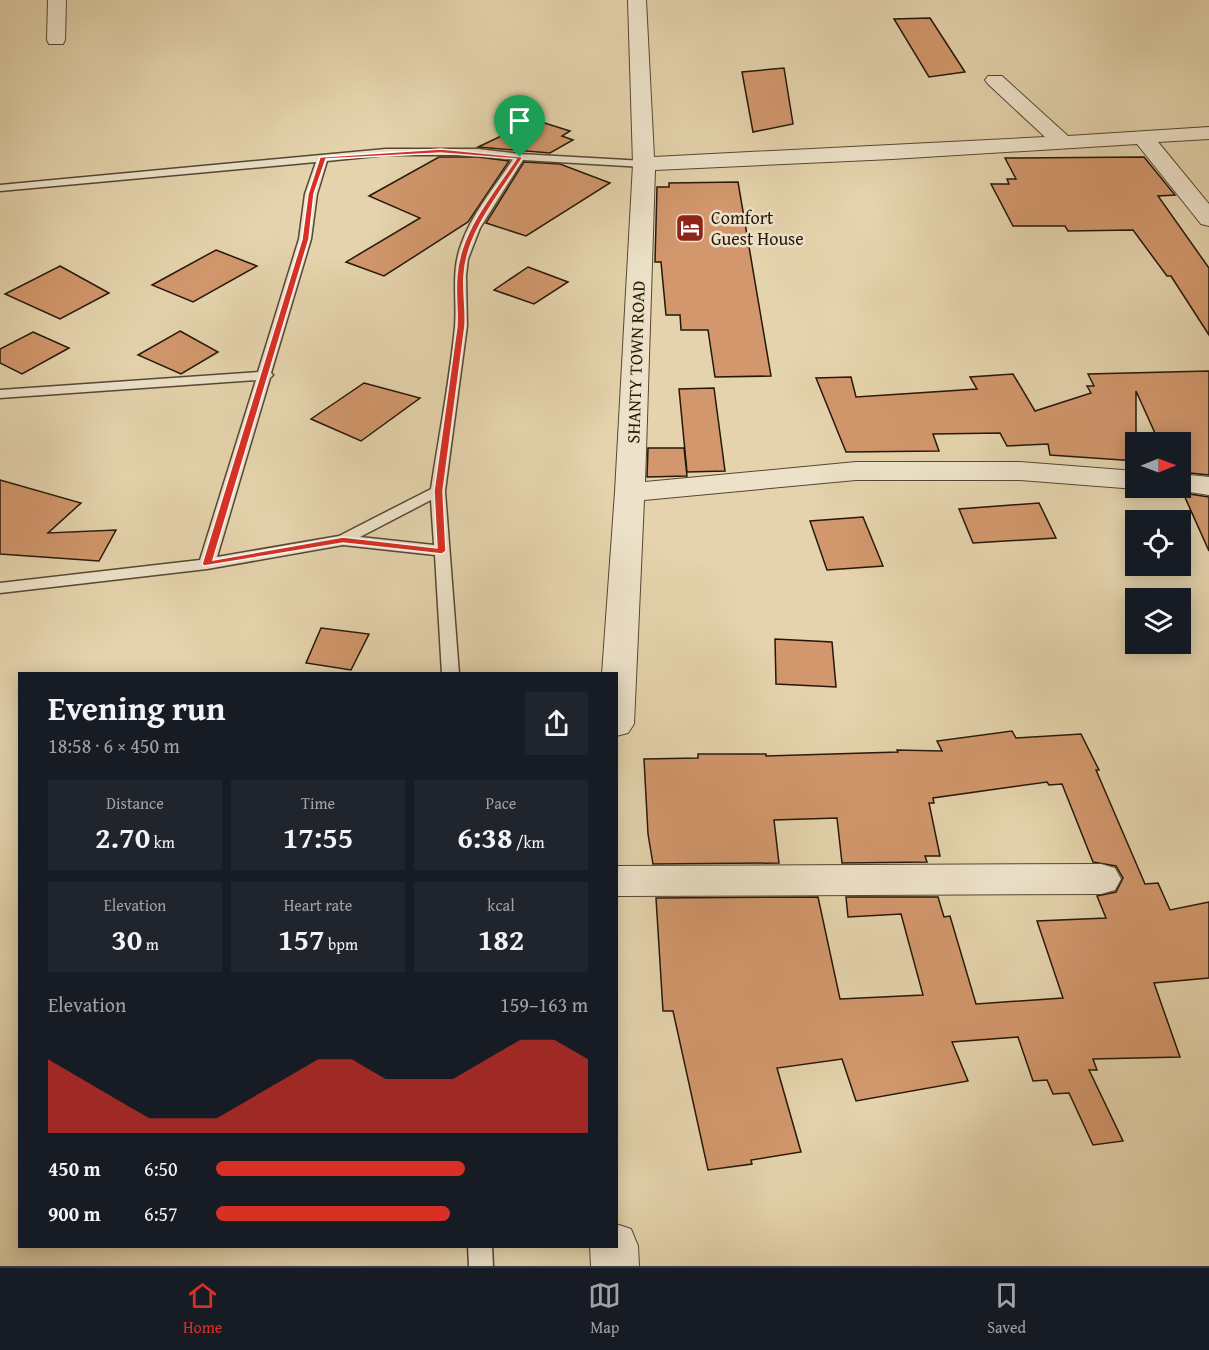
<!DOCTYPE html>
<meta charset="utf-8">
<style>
body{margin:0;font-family:"Gentium Book Plus",serif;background:#20242c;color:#f1f3f6;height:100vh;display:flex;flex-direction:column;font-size:22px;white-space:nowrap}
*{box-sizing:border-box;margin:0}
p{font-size:20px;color:#9ea1a6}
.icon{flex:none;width:33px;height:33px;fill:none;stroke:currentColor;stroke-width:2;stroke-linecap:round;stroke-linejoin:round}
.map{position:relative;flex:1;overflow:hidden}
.sheet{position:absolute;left:18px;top:672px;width:600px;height:576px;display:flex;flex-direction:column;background:#171b24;border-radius:0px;box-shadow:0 3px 15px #0003}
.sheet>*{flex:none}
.needle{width:39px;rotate:89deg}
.buttons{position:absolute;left:1125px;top:432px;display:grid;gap:12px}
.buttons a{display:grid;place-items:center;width:66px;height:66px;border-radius:0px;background:#171b24;box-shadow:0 3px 15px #0003;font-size:30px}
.pin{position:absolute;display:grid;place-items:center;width:51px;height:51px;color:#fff;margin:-62px -26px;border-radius:50% 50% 50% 0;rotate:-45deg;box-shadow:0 0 6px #0007}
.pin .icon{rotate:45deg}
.round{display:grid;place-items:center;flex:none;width:63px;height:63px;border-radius:0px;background:#20242c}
.head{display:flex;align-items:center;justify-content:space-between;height:102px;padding:0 30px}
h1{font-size:33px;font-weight:600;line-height:45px}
.figures{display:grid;grid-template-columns:repeat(3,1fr);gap:9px;height:102px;padding:6px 30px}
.figures div{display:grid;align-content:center;border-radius:0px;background:#20242c;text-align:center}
.figures b{font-size:30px;font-weight:600}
.figures small{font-size:16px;font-weight:400}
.figures p{font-size:16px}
.chart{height:168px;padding:12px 30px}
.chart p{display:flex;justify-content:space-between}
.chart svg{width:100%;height:108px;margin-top:6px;fill:#d93025;opacity:.7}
ul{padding:0 30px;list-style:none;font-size:20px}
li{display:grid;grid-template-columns:96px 72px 1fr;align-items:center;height:45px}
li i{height:15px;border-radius:8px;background:#d93025}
.tab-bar{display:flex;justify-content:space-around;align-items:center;height:84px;border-top:2px solid #363941;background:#171b24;font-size:16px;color:#9ea1a6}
.tab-bar a{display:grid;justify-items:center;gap:3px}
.tab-bar .active{color:#d93025}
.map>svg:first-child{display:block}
.building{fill:#d2976c;stroke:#261809;stroke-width:1.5}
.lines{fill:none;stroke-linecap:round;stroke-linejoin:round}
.lane-casing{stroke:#564732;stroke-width:3}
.street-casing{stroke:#564732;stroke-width:2}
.lane{fill:#ede2c9;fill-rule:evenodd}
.street{fill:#ede2c9;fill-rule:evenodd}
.route{fill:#d93025;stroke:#fff;stroke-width:1.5;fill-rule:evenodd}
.labels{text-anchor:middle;stroke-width:5;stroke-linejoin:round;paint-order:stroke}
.far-poi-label{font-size:18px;fill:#261809;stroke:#ede2c9;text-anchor:start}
.far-street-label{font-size:18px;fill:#261809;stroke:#ede2c9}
</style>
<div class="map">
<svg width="1209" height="1266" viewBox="0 0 1209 1266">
<rect width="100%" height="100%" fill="#e4d3ac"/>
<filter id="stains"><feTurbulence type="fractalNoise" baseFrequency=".00333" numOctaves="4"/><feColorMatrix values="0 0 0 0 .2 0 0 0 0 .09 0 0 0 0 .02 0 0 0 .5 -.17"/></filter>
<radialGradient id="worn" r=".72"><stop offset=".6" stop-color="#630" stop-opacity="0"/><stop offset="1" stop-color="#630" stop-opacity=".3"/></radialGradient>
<g class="building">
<polygon points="930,18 965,72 929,77 894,19"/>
<polygon points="784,68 793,124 753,132 742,72"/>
<polygon points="535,120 570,131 562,136 573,140 550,153 478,147"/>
<polygon points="439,157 478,157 509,161 468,222 384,276 346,262 420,218 369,196"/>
<polygon points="1144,157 1175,195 1158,196 1209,268 1209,335 1171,276 1167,276 1133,230 1068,231 1065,226 1013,226 991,184 1009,184 1007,179 1016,179 1005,158"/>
<polygon points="524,162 560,164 610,183 526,236 486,223"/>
<polygon points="738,182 771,376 715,377 708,330 681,330 680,315 666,315 661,262 655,262 657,187 669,187 669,183"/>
<polygon points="216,250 257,266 193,302 152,285"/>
<polygon points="60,266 109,293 60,319 5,294"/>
<polygon points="528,267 568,282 534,304 494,290"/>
<polygon points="180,331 218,352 181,374 138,355"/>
<polygon points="33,332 69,348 22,374 0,363 0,349"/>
<polygon points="1209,371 1209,475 1180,472 1180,442 1159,442 1136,391 1136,461 1050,455 1048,444 1007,446 1000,433 933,434 939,451 846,452 816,378 851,377 856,397 977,389 970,377 1013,374 1035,411 1091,393 1087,386 1094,386 1088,374"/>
<polygon points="364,383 420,398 361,441 311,419"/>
<polygon points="714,388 725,471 687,472 679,389"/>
<polygon points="648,448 684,448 687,476 647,477"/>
<polygon points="0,480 81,503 48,533 116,530 99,561 0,554"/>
<polygon points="1183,493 1209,497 1209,551"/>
<polygon points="1039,503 1056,538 973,543 959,509"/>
<polygon points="863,517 883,566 827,570 810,521"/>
<polygon points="321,628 369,634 351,670 306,663"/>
<polygon points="775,639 832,642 836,687 776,684"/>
<polygon points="1012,731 1016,738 1081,734 1099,770 1096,770 1145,884 1158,883 1170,910 1209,902 1209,978 1154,983 1180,1057 1093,1059 1097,1070 1089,1070 1123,1141 1093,1145 1069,1093 1053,1094 1047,1080 1033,1081 1018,1037 952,1042 968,1081 856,1101 842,1059 777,1068 801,1152 751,1160 752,1164 708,1170 673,1011 663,1011 656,898 818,897 840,999 923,995 901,914 848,917 846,897 938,897 944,917 950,916 976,1004 1063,998 1037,921 1106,918 1097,896 1116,892 1123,878 1116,866 1093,862 1062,784 1049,785 1047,782 933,798 934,803 929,803 940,856 925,856 927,862 842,863 837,818 774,820 779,863 653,864 648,834 644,759 698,758 698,754 766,754 766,756 898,752 897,750 942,751 937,741"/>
</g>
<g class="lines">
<g class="lane-casing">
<g id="lane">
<path d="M 386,149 L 478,149 L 520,154 L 644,161 L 649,164 L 644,167 L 523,160 L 480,228 L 468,259 L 466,276 L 467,326 L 445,491 L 459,674 L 442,674 L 435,555 L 343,545 L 207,569 L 0,593 L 0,583 L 200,560 L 256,380 L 0,398 L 0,390 L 258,372 L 299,239 L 305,194 L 316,162 L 0,191 L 0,185 ZM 386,155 L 478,155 L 513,159 C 495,187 472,213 461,245 C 451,272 457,298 455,326 C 450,380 439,435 431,489 L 339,536 L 217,557 L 270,378 L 273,375 L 271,373 L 311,239 L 317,194 L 327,161 ZM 431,500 L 434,545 L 360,537 Z"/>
<polygon points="468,1246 492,1246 493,1266 469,1266"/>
</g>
</g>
<g class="street-casing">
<g id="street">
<polygon points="48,0 66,0 65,40 63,44 49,44 47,40"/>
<polygon points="628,0 646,0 654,157 1045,137 988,84 985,80 988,76 1002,76 1068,136 1209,127 1209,139 1158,142 1209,204 1209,226 1201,224 1137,144 892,159 655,170 645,482 856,462 1020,462 1136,471 1136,488 1141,488 1136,489 1020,480 856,480 644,500 634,724 628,733 616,736 616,674 602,674 615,492 633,164"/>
<polygon points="1180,474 1209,477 1209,495 1170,489 1168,488 1180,488"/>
<polygon points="1101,864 1115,868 1121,879 1115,890 1101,894 616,896 616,866"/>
<polygon points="616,1224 631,1229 638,1246 639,1266 591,1266 590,1246 616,1246"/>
</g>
</g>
<use href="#lane" class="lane"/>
<use href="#street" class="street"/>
</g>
<path class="route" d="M 441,149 L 523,157 C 501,193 466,232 464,276 C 463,292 466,309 465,326 L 443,491 L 446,551 L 442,554 L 343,543 L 204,566 L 202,564 L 302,239 L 308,194 L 320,157 ZM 441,153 L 516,159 C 493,194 460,231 457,275 C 455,292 458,309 457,326 L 434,491 L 437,548 L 343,537 L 213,560 L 309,239 L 314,194 L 326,159 Z"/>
<defs>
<g id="hotel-square" transform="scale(1.5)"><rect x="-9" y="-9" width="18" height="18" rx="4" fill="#8f2418" stroke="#ede2c9"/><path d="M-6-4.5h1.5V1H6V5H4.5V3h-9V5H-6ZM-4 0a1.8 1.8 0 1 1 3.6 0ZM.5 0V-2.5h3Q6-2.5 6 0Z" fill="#fff"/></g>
</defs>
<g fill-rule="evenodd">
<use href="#hotel-square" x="690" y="228"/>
</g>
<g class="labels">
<g class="far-poi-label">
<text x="711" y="224">Comfort<tspan x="711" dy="21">Guest House</tspan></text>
</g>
<g class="far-street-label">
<text transform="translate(636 362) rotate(-88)" y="6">SHANTY TOWN ROAD</text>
</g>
</g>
<rect width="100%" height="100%" filter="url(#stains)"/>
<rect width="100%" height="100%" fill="url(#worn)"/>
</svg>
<div class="buttons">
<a><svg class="needle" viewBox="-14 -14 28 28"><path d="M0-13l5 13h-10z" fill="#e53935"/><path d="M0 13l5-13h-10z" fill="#9ea1a6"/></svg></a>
<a><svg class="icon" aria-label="locate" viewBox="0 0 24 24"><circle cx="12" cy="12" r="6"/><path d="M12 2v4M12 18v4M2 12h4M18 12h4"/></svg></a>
<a><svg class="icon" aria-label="layers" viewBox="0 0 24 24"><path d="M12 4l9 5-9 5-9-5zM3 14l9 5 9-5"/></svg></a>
</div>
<div class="pin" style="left:520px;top:157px;background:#1e9e55"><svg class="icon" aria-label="arrive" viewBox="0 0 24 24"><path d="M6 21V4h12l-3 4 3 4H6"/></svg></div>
<section class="sheet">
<div class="head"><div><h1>Evening run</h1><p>18:58 · 6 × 450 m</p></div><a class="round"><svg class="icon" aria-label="share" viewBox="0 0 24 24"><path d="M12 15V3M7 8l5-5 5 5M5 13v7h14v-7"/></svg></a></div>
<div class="figures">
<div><p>Distance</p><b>2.70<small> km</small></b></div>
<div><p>Time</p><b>17:55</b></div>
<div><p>Pace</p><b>6:38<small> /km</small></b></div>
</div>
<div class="figures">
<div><p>Elevation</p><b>30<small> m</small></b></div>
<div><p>Heart rate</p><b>157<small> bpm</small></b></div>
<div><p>kcal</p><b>182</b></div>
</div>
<div class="chart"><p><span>Elevation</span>159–163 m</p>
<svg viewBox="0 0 160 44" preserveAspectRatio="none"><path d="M0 44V14L10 22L20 30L30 38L40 38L50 38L60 30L70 22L80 14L90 14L100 22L110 22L120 22L130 14L140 6L150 6L160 14V44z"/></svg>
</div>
<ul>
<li><b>450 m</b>6:50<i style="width:67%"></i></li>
<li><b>900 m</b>6:57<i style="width:63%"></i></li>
</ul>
</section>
</div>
<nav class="tab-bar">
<a class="active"><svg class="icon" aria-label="home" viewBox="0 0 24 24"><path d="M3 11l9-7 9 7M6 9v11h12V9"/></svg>Home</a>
<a><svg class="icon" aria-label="map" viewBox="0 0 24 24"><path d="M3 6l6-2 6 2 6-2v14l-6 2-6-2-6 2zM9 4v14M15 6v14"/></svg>Map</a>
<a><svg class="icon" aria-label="saved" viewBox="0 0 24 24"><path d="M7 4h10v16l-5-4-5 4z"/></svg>Saved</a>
</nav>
